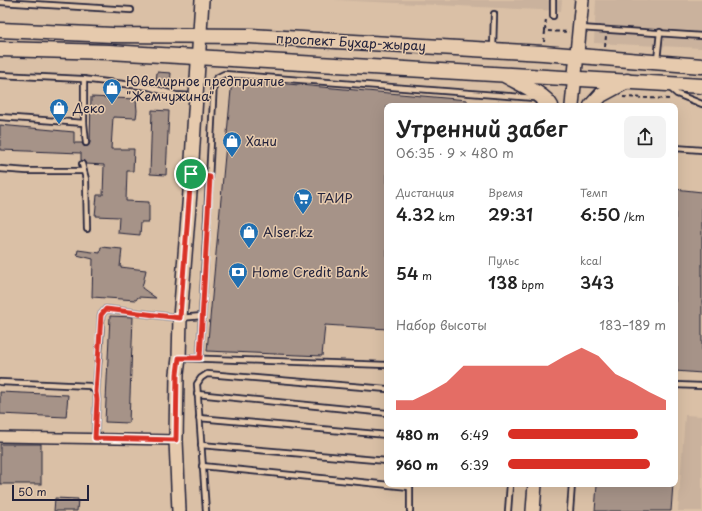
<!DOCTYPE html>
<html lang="ru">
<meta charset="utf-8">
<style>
body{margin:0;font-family:"Playpen Sans",sans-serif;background:#f2f2f2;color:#222;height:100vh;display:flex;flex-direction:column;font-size:15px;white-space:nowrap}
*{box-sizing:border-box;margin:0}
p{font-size:13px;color:#767676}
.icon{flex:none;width:22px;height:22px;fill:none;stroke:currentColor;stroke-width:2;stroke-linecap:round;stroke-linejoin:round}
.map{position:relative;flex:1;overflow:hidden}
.panel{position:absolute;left:384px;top:103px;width:294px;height:384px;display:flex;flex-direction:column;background:#fff;border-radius:8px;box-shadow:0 4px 16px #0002}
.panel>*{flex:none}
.scale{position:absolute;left:12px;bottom:10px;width:77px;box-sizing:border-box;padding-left:4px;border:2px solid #22223b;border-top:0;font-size:11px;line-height:14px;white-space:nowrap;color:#22223b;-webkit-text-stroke:3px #e6caad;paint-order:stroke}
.pin{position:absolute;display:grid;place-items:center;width:34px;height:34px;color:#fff;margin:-17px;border:2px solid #fff;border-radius:50%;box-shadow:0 1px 4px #0007}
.round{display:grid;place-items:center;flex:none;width:42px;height:42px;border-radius:8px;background:#f2f2f2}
.headline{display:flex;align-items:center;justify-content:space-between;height:68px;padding:0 12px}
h1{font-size:22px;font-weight:600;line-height:30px}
.metrics{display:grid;grid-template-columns:repeat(3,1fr);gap:6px;height:68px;padding:4px 12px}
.metrics div{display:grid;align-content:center}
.metrics b{font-size:17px;font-weight:600}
.metrics small{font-size:11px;font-weight:400}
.metrics p{font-size:11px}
.chart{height:112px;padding:8px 12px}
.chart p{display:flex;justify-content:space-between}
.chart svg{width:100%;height:72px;margin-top:4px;fill:#d93025;opacity:.7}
ul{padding:0 12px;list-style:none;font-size:13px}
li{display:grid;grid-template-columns:64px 48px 1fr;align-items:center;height:30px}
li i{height:10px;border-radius:5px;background:#d93025}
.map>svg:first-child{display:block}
.built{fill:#cab29d}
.building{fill:#a69388;stroke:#22223b}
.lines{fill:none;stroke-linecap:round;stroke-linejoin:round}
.lane-casing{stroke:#22223b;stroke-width:8}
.street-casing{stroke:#22223b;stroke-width:12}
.secondary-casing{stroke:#22223b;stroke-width:16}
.primary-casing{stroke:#22223b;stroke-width:17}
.path{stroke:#22223b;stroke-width:2;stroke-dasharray:4 3;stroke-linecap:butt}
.lane{stroke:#e6caad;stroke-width:4.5}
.street{stroke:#e6caad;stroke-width:9}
.secondary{stroke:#e6caad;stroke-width:13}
.primary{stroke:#e6caad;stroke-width:14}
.route-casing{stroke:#fff;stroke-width:8}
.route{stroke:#d93025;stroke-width:5}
.labels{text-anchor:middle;stroke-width:3;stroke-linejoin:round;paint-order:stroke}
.street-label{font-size:13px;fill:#22223b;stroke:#e6caad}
.poi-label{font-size:13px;fill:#22223b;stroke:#e6caad;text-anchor:start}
</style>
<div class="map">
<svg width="702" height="511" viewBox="0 0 702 511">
<rect width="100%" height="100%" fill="#dac0a6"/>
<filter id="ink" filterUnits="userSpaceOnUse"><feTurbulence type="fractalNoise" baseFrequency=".025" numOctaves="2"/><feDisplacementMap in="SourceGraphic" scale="8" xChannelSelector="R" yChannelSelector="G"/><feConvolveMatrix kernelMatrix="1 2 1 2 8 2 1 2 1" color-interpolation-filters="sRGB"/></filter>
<g filter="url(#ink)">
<g class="built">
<polygon points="334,0 562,0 561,11"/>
<polygon points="596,0 702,0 702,48 594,43"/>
<polygon points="685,415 702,416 702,511 678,511"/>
</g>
<g class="building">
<polygon points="157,72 171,73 170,83 156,82"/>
<polygon points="232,79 467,100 467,106 387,106 387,329 325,325 322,356 207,351"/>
<polygon points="91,97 136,99 137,111 136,118 113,117 111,149 134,149 133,171 127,171 126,201 149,202 149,222 141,222 140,235 118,233 119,217 95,216 97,195 103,195 104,165 86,164 84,161 81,160 81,153 0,150 0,125 74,132 74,143 82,143 84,146 88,146 90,143"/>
<polygon points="152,110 169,111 166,175 150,174"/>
<polygon points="675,189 702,192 702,373 675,371"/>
<polygon points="101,247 122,249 120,267 146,270 142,288 156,298 138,297 136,300 92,297 93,259 77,255 78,250 100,253"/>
<polygon points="110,316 133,317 129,423 105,422"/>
<polygon points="0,392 68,395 66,417 0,414"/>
<rect x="0" y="444" width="41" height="40"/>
<polygon points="597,484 673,484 671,511 595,511"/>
<polygon points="55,498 78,499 77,511 54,511"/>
</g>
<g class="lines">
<g class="lane-casing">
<g id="lane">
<polyline points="0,2 131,10"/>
<polyline points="553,16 553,0"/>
<polyline points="580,28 702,36"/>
<polyline points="493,49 494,14"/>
<polyline points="657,60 660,32"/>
<polyline points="0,75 82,79 149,87 176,95 194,96"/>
<polyline points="670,88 677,94 702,104"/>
<polyline points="0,117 84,123 84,79"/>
<polyline points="84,123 86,143"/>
<polyline points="675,148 702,150"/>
<polyline points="82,164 86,179 87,229"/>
<polyline points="0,169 27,171 83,171"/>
<polyline points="191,174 210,177"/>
<polyline points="181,358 387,365"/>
<polyline points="200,358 214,81 218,77 224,74 534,98 538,101 540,106"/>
<polyline points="0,382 90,386 96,392 97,400 95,438"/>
<polyline points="675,385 702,386"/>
<polyline points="96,392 100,339 101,315 106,309 180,318 202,316"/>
<polyline points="197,394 387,413"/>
<polyline points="199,418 387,435"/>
<polyline points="201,445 387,461"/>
<polyline points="202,466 409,487"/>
<polyline points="410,484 410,511"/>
<polyline points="206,511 197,384 201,378 207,374 387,389"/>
<polyline points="508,511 510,484"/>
<polyline points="570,511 572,484"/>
</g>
</g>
<g class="street-casing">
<polyline id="street" points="0,437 176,440"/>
</g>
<g class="secondary-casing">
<g id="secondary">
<polyline points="572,106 582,0"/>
<polyline points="179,511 176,440 177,374 179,358 180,318 190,192 202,0"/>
<polyline points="533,511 535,484"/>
</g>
</g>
<g class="primary-casing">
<g id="primary">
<polyline points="0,30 113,35 250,36 543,53 702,66"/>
<polyline points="0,49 109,52 702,86"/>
<path d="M 506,76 C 518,83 545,94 551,106"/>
<polyline points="591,106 601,95 627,81"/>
</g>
</g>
<g class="path">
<polyline points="545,31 546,18"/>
<polyline points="544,42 545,31 569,32"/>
<polyline points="605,47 606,36"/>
<polyline points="623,97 671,99"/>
</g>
<use href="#lane" class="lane"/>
<use href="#street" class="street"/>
<use href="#secondary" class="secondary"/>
<use href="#primary" class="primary"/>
</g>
</g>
<g class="lines" filter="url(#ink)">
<g class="route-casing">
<polygon id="route" points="191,174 210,177 200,358 179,358 177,374 176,440 95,438 97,400 96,392 101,315 106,309 180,318"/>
</g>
<use href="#route" class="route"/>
</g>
<defs>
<g id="shop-pin" transform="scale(1)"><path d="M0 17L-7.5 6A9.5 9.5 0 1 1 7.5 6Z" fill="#1f6fb2" stroke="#e6caad"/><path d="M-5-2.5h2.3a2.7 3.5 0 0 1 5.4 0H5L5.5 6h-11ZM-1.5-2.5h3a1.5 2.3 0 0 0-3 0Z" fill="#fff"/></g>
<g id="supermarket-pin" transform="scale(1)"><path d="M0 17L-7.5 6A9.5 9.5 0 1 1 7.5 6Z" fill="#1f6fb2" stroke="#e6caad"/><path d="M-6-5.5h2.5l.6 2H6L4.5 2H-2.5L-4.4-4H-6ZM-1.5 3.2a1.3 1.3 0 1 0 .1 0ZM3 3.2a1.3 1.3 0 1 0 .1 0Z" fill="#fff"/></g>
<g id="bank-pin" transform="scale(1)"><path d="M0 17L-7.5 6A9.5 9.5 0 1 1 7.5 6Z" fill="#1f6fb2" stroke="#e6caad"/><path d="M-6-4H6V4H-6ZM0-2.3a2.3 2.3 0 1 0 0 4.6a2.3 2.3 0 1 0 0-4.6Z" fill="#fff"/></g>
</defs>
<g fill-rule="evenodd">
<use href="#shop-pin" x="112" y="88"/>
<use href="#shop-pin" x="59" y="108"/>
<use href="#shop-pin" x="232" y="141"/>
<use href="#supermarket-pin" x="303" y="198"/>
<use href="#shop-pin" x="249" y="232"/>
<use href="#bank-pin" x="238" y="272"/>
</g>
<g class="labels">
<g class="street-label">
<text transform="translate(351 42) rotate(3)" y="5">проспект Бухар-жырау</text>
</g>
<g class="poi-label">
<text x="126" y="86">Ювелирное предприятие<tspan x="126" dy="15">"Жемчужина"</tspan></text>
<text x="73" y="113">Деко</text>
<text x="246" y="146">Хани</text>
<text x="317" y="203">ТАИР</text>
<text x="263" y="237">Alser.kz</text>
<text x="252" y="277">Home Credit Bank</text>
</g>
</g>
</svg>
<div class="scale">50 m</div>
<div class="pin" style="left:191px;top:174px;background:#1e9e55"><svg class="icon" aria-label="arrive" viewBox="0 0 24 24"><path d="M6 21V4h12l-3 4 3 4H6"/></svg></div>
<section class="panel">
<div class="headline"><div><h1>Утренний забег</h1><p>06:35 · 9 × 480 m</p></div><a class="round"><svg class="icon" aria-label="share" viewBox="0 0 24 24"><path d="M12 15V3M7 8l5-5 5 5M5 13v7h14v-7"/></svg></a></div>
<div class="metrics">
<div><p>Дистанция</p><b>4.32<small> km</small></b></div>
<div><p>Время</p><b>29:31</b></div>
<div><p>Темп</p><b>6:50<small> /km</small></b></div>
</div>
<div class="metrics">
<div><b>54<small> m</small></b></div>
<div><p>Пульс</p><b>138<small> bpm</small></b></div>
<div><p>kcal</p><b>343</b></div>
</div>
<div class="chart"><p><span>Набор высоты</span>183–189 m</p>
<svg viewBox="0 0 160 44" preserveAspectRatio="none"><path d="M0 44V38L10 38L20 33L30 27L40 17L50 17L60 17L70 17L80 17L90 17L100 11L110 6L120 11L130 22L140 27L150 33L160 38V44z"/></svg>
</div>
<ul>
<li><b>480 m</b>6:49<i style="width:82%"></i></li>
<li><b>960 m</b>6:39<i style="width:90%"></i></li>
</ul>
</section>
</div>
